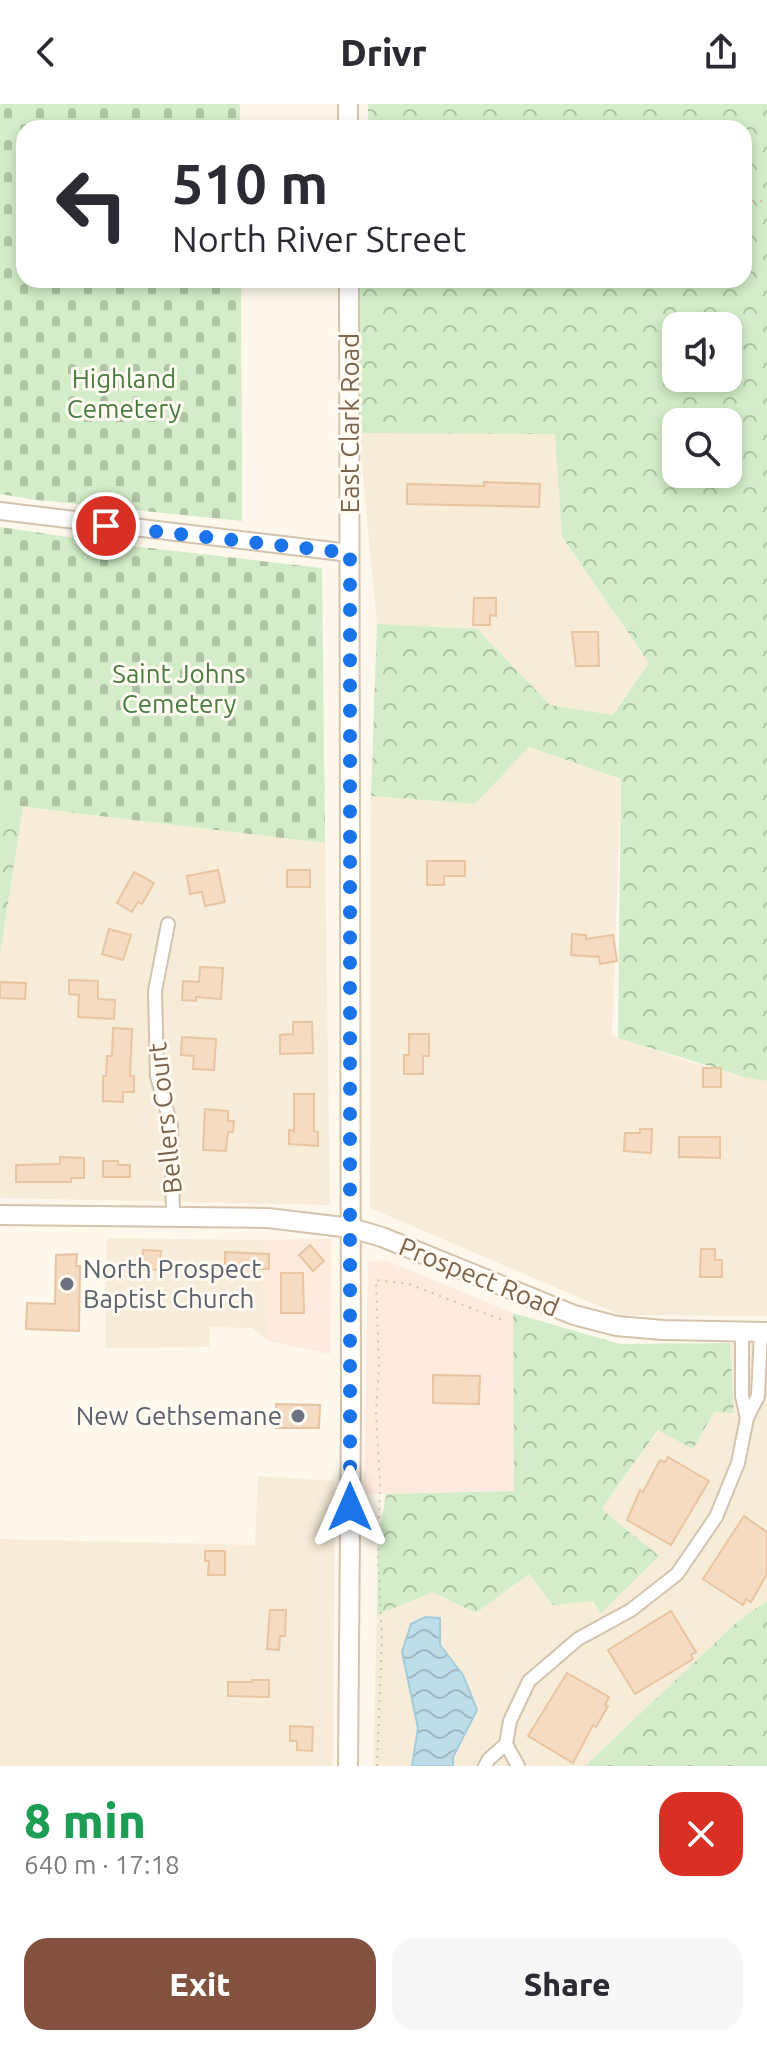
<!DOCTYPE html>
<html lang="en">
<head>
<meta charset="utf-8">
<style>
  body { margin:0; font-family:Ubuntu,sans-serif; background:#f7f7f7; color:#2b2b33; height:100vh; display:flex; flex-direction:column; font-size:30px; white-space:nowrap }
  * { box-sizing:border-box; margin:0 }
  p { font-size:26px; color:#7c7c81 }
  .icon { flex:none; width:44px; height:44px; fill:none; stroke:currentColor; stroke-width:2; stroke-linecap:round; stroke-linejoin:round }
  .map { position:relative; height:1662px; overflow:hidden }
  .side { display:flex; flex-direction:column; background:#fff; flex:1 }
  .side>* { flex:none }
  .guide { position:absolute; left:16px; top:16px; width:736px; height:168px; border-radius:24px; box-shadow:0 4px 12px #0003; background:#fff; color:#2b2b33; overflow:hidden }
  .controls { position:absolute; left:662px; top:208px; display:grid; gap:16px }
  .controls a { display:grid; place-items:center; width:80px; height:80px; border-radius:16px; background:#fff; box-shadow:0 4px 12px #0003; font-size:40px }
  .pin { position:absolute; display:grid; place-items:center; width:68px; height:68px; color:#fff; margin:-34px; border:4px solid #fff; border-radius:50%; box-shadow:0 2px 8px #0007 }
  .me { position:absolute; width:88px; margin:-44px; rotate:0deg; stroke-linejoin:round; filter:drop-shadow(0 0 6px #0008) }
  .turn { display:flex; align-items:center; gap:28px; height:168px; padding:0 24px; font-size:36px }
  .turn .icon { width:104px; height:104px; stroke-width:2.5 }
  .turn b { display:block; font-size:56px; line-height:68px }
  .round { display:grid; place-items:center; flex:none; width:84px; height:84px; border-radius:24px; background:#f7f7f7 }
  .overview { display:flex; align-items:center; justify-content:space-between; height:136px; padding:0 24px }
  h1 { font-size:48px; font-weight:800; line-height:60px; color:#1e9e55 }
  .action { display:flex; gap:16px; margin-top:auto; padding:16px 24px }
  .action a { flex:1; height:92px; border-radius:24px; background:#82523e; color:#fff; font-size:32px; font-weight:800; line-height:92px; text-align:center }
  .action a+a { background:#f7f7f7; color:#2b2b33 }
  header { display:flex; justify-content:space-between; align-items:center; height:104px; padding:0 24px; background:#fff; font-size:36px; font-weight:800 }
  .map>svg:first-child { display:block }
</style>
</head>
<body>
<header><svg class="icon" aria-label="back" viewBox="0 0 24 24"><path d="M15 5l-7 7 7 7"/></svg>Drivr<svg class="icon" aria-label="share" viewBox="0 0 24 24"><path d="M12 15V3M7 8l5-5 5 5M5 13v7h14v-7"/></svg></header>
<div class="map">
<svg width="767" height="1662" viewBox="0 0 767 1662">
  <defs>
    <pattern id="forest-crowns" width="20" height="18" patternUnits="userSpaceOnUse" patternTransform="scale(2)"><rect width="20" height="18" fill="#d2edc7"/><path d="M2 6a3 3 0 1 1 6 0M12 15a3 3 0 1 1 6 0" fill="none" stroke="#afc3a4"/></pattern>
    <pattern id="cemetery-stones" width="16" height="16" patternUnits="userSpaceOnUse" patternTransform="scale(2)"><rect width="16" height="16" fill="#d2edc7"/><path d="M2 7V4a2 2 0 0 1 4 0v3zM10 15v-3a2 2 0 0 1 4 0v3z" fill="#afc3a4"/></pattern>
    <pattern id="water-waves" width="16" height="10" patternUnits="userSpaceOnUse" patternTransform="scale(2)"><rect width="16" height="10" fill="#bddde9"/><path d="M0 5q4-4 8 0t8 0" fill="none" stroke="#9fb7bf"/></pattern>
  </defs>
  <rect width="100%" height="100%" fill="#fdf8eb"/>
  <!-- residential -->
  <g fill="#f6ecd8">
    <polygon points="359,329 555,329 562,434 649,559 613,611 550,601 477,525 377,520"/>
    <polygon points="528,643 621,675 612,931 693,959 767,977 767,1212 620,1211 370,1104 371,692 475,700"/>
    <polygon points="23,703 325,739 330,1101 0,1094 0,850"/>
    <polygon points="107,1134 263,1136 268,1237 252,1224 210,1223 209,1243 105,1244"/>
    <polygon points="730,1239 767,1239 767,1497 737,1518 585,1662 373,1662 377,1511 433,1488 476,1509 530,1470 594,1497 601,1509 601,1405 659,1326 714,1308 734,1308"/>
    <polygon points="258,1372 335,1377 333,1662 0,1662 0,1435 255,1441"/>
  </g>
  <!-- commercial -->
  <g fill="#feebde">
    <polygon points="331,1135 330,1250 268,1237 263,1136"/>
    <polygon points="385,1156 513,1209 514,1387 364,1390 368,1158"/>
  </g>
  <!-- forest -->
  <g fill="url(#forest-crowns)" fill-rule="evenodd">
    <path d="M368,0h399v977l-22,-4 -127,-39 3,-259 -92,-32 -54,57 -104,-8 6,-172 100,5 73,76 63,10 36,-52 -87,-126 -7,-103 -196,-1 1,-153h384v-152h-376zM676,222h52v52h-52zM676,318h52v52h-52z"/>
    <polygon points="0,700 23,703 0,850"/>
    <polygon points="513,1209 620,1240 730,1239 734,1309 714,1308 693,1345 658,1326 601,1405 659,1452 601,1509 593,1497 553,1501 529,1470 476,1509 433,1488 377,1511 378,1438 386,1390 514,1387"/>
    <polygon points="767,1497 767,1662 585,1662 737,1518"/>
  </g>
  <!-- cemetery -->
  <g fill="url(#cemetery-stones)">
    <polygon points="0,0 240,0 240,24 24,24 24,176 241,176 242,417 37,396 0,390"/>
    <polygon points="0,423 123,441 322,464 325,739 0,700"/>
  </g>
  <!-- water -->
  <polygon fill="url(#water-waves)" stroke="#a3ccdb" stroke-width="2" points="425,1513 440,1514 440,1541 463,1571 477,1606 453,1653 453,1662 412,1662 418,1624 402,1548 411,1520"/>
  <!-- building -->
  <g fill="#f4dbc1" stroke="#e8c4a0" stroke-width="2">
    <polygon points="484,378 540,380 539,403 407,400 407,380 484,382"/>
    <polygon points="474,494 496,494 496,512 490,511 490,521 473,521"/>
    <polygon points="572,528 598,528 599,562 576,562"/>
    <polygon points="427,757 465,757 465,772 444,772 444,781 427,781"/>
    <polygon points="218,766 225,798 205,802 202,788 190,790 187,772"/>
    <rect x="287" y="766" width="23" height="17"/>
    <polygon points="134,768 154,779 142,800 138,798 132,808 117,799"/>
    <polygon points="109,825 131,831 123,856 102,850"/>
    <polygon points="572,830 586,831 586,835 613,831 617,857 600,860 599,853 571,851"/>
    <polygon points="200,863 223,864 221,895 196,893 196,897 182,896 183,877 199,878"/>
    <polygon points="69,876 98,877 98,895 115,896 114,915 78,913 79,891 69,890"/>
    <polygon points="0,878 26,879 25,895 0,894"/>
    <polygon points="293,918 312,918 313,949 280,950 280,931 293,930"/>
    <polygon points="113,924 132,925 130,972 134,972 134,988 123,988 123,998 103,997 103,972 106,972 107,952 112,952"/>
    <polygon points="409,930 429,930 429,952 423,952 423,970 404,970 404,951 409,951"/>
    <polygon points="182,933 216,935 214,966 193,965 194,952 181,951"/>
    <rect x="703" y="964" width="18" height="19"/>
    <polygon points="294,990 314,990 314,1027 318,1028 318,1042 289,1040 289,1026 294,1027"/>
    <polygon points="205,1005 228,1007 228,1017 234,1017 233,1028 228,1028 226,1047 203,1046"/>
    <polygon points="640,1025 652,1025 651,1049 624,1047 625,1029 640,1029"/>
    <polygon points="679,1033 720,1033 720,1054 679,1053"/>
    <polygon points="60,1053 84,1054 84,1074 71,1074 71,1078 16,1078 16,1061 60,1060"/>
    <polygon points="103,1057 118,1057 118,1061 130,1061 130,1073 103,1073"/>
    <polygon points="310,1141 324,1157 313,1167 299,1151"/>
    <polygon points="701,1145 715,1145 715,1156 722,1156 722,1173 700,1173"/>
    <polygon points="143,1146 161,1147 159,1166 142,1165"/>
    <polygon points="225,1148 269,1150 269,1165 225,1164"/>
    <polygon points="77,1150 76,1162 80,1162 79,1227 26,1225 27,1199 55,1200 56,1151"/>
    <polygon points="281,1169 303,1169 304,1209 281,1209"/>
    <polygon points="433,1271 480,1272 479,1300 433,1299"/>
    <polygon points="276,1300 320,1301 319,1324 276,1324"/>
    <polygon points="668,1353 709,1377 671,1441 627,1416 640,1386 643,1388 660,1356 665,1358"/>
    <polygon points="744,1412 767,1428 767,1470 751,1498 746,1495 743,1501 703,1475"/>
    <polygon points="205,1447 225,1447 225,1471 208,1471 209,1457 205,1457"/>
    <polygon points="270,1506 286,1506 285,1532 280,1532 279,1546 267,1545"/>
    <polygon points="671,1507 696,1548 691,1551 693,1555 635,1590 608,1546"/>
    <polygon points="567,1569 609,1593 605,1601 608,1602 596,1623 593,1621 573,1659 528,1632"/>
    <polygon points="252,1576 269,1576 269,1593 228,1592 228,1578 252,1578"/>
    <polygon points="290,1622 313,1623 312,1647 297,1646 297,1637 290,1637"/>
  </g>
  <g fill="none" stroke-linecap="round" stroke-linejoin="round">
    <defs>
      <g id="minor">
        <polyline points="168,820 155,887 157,972 171,1021 173,1112"/>
        <polyline points="742,1228 742,1292 747,1314"/>
        <polyline points="506,1640 518,1662"/>
        <polyline points="485,1662 489,1655 506,1640 510,1617 529,1577 578,1535 631,1506 677,1470 716,1413 738,1359 747,1314 758,1292 761,1228"/>
      </g>
      <polyline id="tertiary" points="0,407 350,449"/>
      <g id="secondary">
        <polyline points="348,0 348,24"/>
        <polyline points="0,1111 268,1114 351,1124 382,1133 574,1211 617,1222 663,1226 767,1228"/>
        <polyline points="348,1662 351,1309 349,176"/>
      </g>
    </defs>
    <!-- minor casing -->
    <use href="#minor" stroke="#d2c2ae" stroke-width="16"/>
    <!-- tertiary casing -->
    <use href="#tertiary" stroke="#d2c2ae" stroke-width="20"/>
    <!-- secondary casing -->
    <use href="#secondary" stroke="#d5c3ac" stroke-width="22"/>
    <!-- path -->
    <g stroke="#dabfa3" stroke-width="2" stroke-dasharray="2 6" stroke-linecap="butt">
      <polyline points="744,97 767,97"/>
      <polyline points="377,1662 382,1534 378,1456 380,1380 376,1308 379,1263 376,1176 409,1180 502,1216"/>
    </g>
    <!-- minor -->
    <use href="#minor" stroke="#fff" stroke-width="12"/>
    <!-- tertiary -->
    <use href="#tertiary" stroke="#fff" stroke-width="16"/>
    <!-- secondary -->
    <use href="#secondary" stroke="#fff" stroke-width="18"/>
  </g>
  <g fill="none" stroke-linecap="round" stroke-linejoin="round">
    <!-- route -->
    <polyline stroke="#1a73e8" stroke-width="14" stroke-dasharray="0 25.2" points="106,422 350,449 350,1403"/>
  </g>
  <!-- markers -->
  <g fill="#6b7280" stroke="#fffbf2" stroke-width="3">
    <circle cx="67" cy="1180" r="8"/>
    <circle cx="298" cy="1312" r="8"/>
  </g>
  <g text-anchor="middle" stroke-width="6" stroke-linejoin="round" paint-order="stroke">
    <!-- park labels -->
    <g font-size="26" fill="#4a7b40" stroke="#fffbf2">
      <text x="124" y="284">Highland<tspan x="124" dy="30">Cemetery</tspan></text>
      <text x="179" y="579">Saint Johns<tspan x="179" dy="30">Cemetery</tspan></text>
    </g>
    <!-- street labels -->
    <g font-size="26" fill="#7b624b" stroke="#fffbf2">
      <text transform="translate(350 319) rotate(-90)" y="9">East Clark Road</text>
      <text transform="translate(165 1014) rotate(-96)" y="9">Bellers Court</text>
      <text transform="translate(479 1173) rotate(22)" y="9">Prospect Road</text>
    </g>
    <!-- worship labels -->
    <g font-size="26" fill="#5b616d" stroke="#fffbf2" text-anchor="start">
      <text x="83" y="1174">North Prospect<tspan x="83" dy="30">Baptist Church</tspan></text>
      <text x="282" y="1321" text-anchor="end">New Gethsemane</text>
    </g>
  </g>
</svg>
<div class="controls">
<a><svg class="icon" aria-label="sound" viewBox="0 0 24 24"><path d="M4 9h4l5-4v14l-5-4H4zM17 9q2 3 0 6"/></svg></a>
<a><svg class="icon" aria-label="search" viewBox="0 0 24 24"><circle cx="10" cy="10" r="6"/><path d="M15 15l6 6"/></svg></a>
</div>
<div class="pin" style="left:106px;top:422px;background:#d93025"><svg class="icon" aria-label="arrive" viewBox="0 0 24 24"><path d="M6 21V4h12l-3 4 3 4H6"/></svg></div>
<svg class="me" style="left:350px;top:1403px" viewBox="-20 -20 40 40"><path d="M0-17L14 15 0 8-14 15z" fill="#1a73e8" stroke="#fff" stroke-width="4"/></svg>
<div class="guide">
<div class="turn"><svg class="icon" aria-label="left" viewBox="0 0 24 24"><path d="M17 20v-9H6M10 6l-5 5 5 5"/></svg><div><b>510 m</b>North River Street</div></div>
</div>
</div>
<section class="side">
<div class="overview"><div><h1>8 min</h1><p>640 m · 17:18</p></div><a class="round" style="background:#d93025;color:#fff"><svg class="icon" aria-label="close" viewBox="0 0 24 24"><path d="M6 6l12 12M18 6L6 18"/></svg></a></div>
<div class="action"><a>Exit</a><a>Share</a></div>
</section>
</body>
</html>
